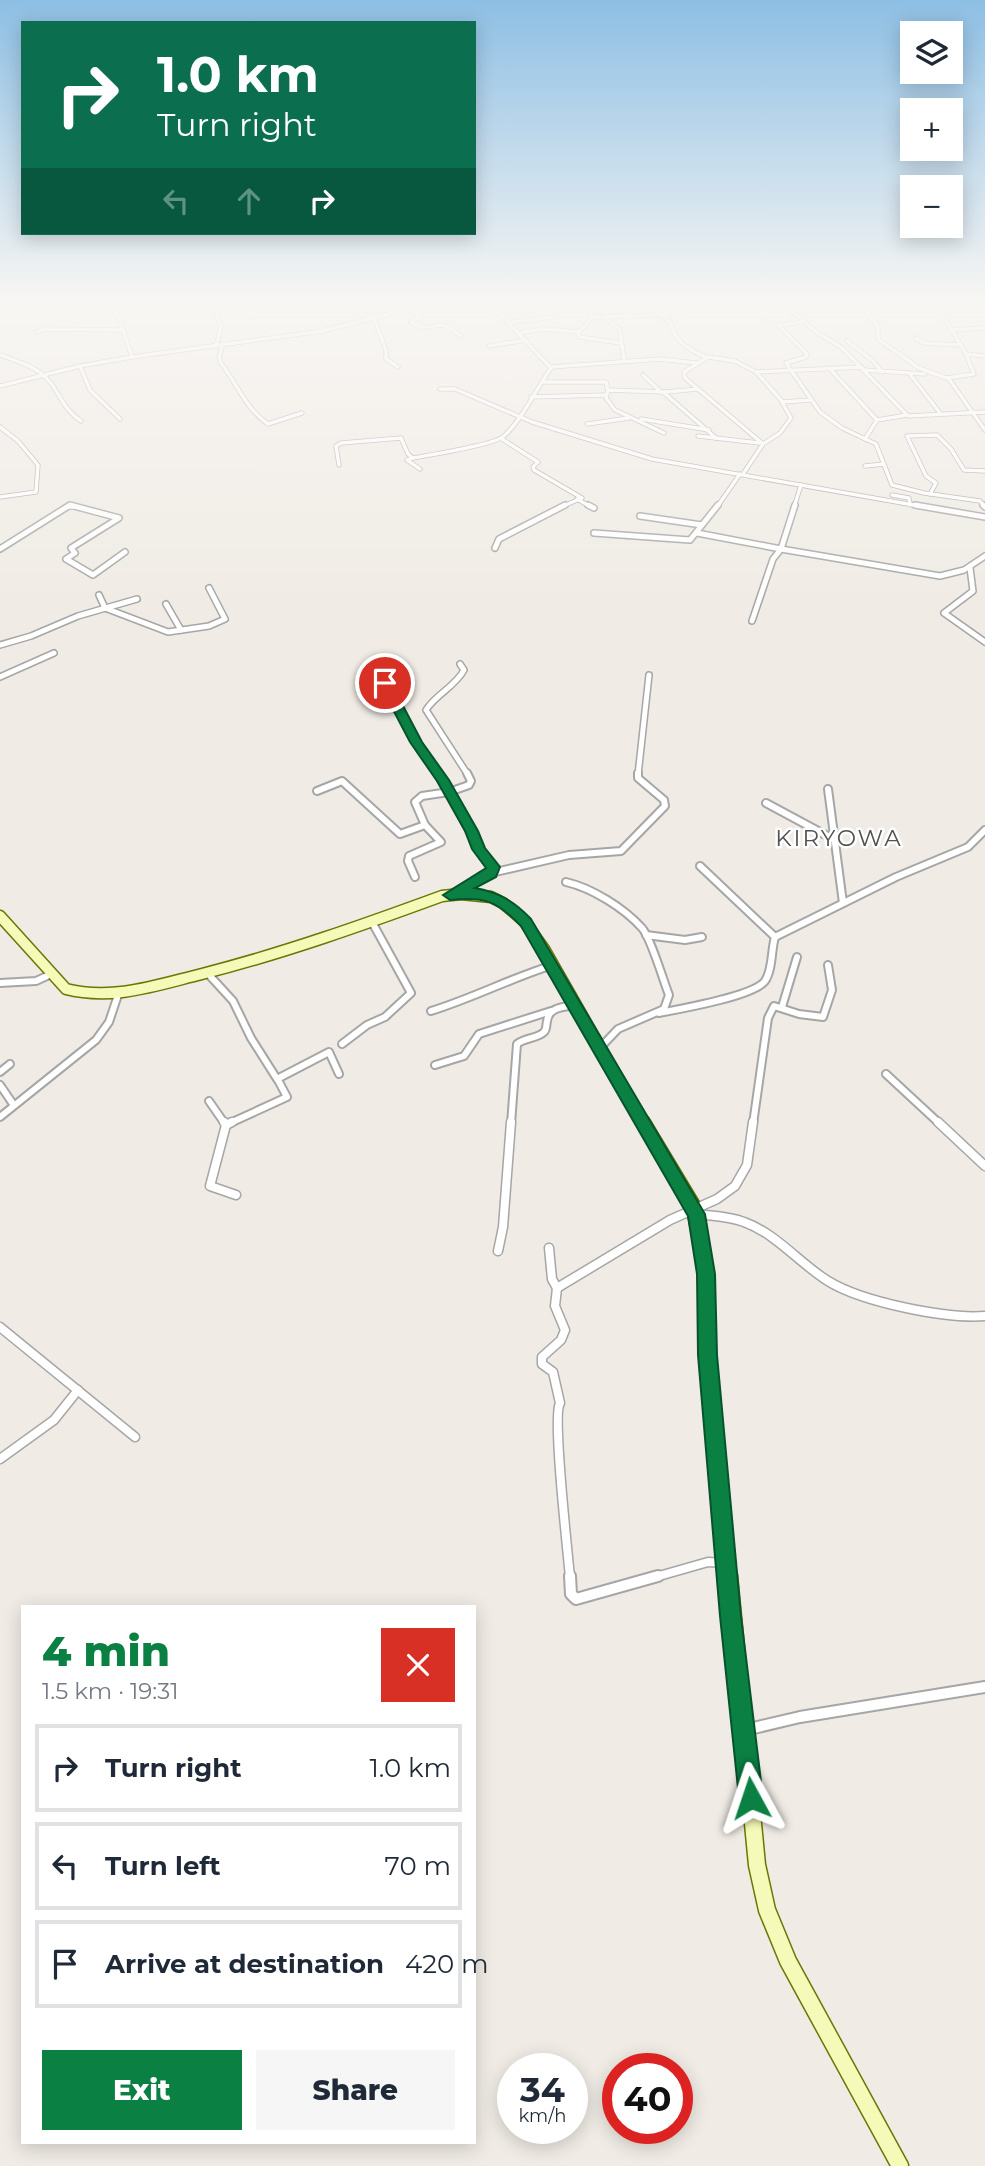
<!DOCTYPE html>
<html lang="en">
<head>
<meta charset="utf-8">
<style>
  body { margin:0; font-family:Montserrat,sans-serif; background:#f6f6f7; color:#1f2937; height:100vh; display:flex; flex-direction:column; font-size:26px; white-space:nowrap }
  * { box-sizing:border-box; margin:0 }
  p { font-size:23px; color:#747a83 }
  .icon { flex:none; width:38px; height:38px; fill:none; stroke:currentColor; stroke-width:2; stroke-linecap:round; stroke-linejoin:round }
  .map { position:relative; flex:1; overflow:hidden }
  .details { position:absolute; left:21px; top:1605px; width:455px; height:539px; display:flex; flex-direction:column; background:#fff; border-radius:0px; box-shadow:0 4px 18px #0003 }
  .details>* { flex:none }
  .hud { position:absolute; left:21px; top:21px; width:455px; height:214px; border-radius:0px; box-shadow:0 4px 18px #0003; background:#0b6e4f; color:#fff; overflow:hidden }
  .fabs { position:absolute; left:900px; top:21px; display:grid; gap:14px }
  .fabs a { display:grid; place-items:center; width:63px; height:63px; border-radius:0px; background:#fff; box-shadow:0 4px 18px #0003; font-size:35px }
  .speed { position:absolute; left:497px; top:2053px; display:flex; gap:14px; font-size:35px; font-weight:700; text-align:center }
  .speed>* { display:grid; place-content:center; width:91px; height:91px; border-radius:50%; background:#fff; box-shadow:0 4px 18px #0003; line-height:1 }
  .speed small { font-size:18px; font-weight:400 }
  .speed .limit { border:10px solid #d22; background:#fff; color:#111 }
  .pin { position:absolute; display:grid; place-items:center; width:60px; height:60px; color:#fff; margin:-30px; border:4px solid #fff; border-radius:50%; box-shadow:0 2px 7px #0007 }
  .me { position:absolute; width:77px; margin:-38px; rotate:355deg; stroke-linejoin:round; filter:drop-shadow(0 0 5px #0008) }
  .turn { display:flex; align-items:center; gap:24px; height:147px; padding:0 21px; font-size:32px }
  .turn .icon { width:91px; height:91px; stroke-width:2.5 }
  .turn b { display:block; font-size:49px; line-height:60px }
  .lanes { display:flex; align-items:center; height:66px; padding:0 21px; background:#0003; justify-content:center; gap:35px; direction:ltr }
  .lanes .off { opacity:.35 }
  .round { display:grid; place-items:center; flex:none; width:74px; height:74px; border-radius:0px; background:#f6f6f7 }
  .headline { display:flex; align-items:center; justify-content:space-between; height:119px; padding:0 21px }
  h1 { font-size:42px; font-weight:800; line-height:52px; color:#0b8043 }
  .action { display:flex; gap:14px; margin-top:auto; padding:14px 21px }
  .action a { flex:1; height:80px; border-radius:0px; background:#0b8043; color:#fff; font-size:28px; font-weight:800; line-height:80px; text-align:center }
  .action a+a { background:#f6f6f7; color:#1f2937 }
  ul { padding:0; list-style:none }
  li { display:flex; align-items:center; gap:21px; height:88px; margin:0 14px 10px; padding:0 7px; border:4px solid #e0e1e3; border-radius:0px }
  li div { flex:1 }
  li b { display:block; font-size:26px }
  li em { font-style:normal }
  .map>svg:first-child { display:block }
</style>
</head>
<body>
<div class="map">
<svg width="985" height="2166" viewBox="0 0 985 2166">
  <rect width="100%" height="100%" fill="#f0ece5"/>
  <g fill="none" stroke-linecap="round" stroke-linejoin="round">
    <defs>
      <g id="street-far4">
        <polyline points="103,299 118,315 132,357"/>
        <polyline points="211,299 221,327 216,346"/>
        <polyline points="325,299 374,318 386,350 386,359 398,367"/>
        <polyline points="634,299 660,314"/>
        <polyline points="661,299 679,311"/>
        <polyline points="778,299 816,332 841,347 907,415 877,420 865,439"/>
        <polyline points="858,299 878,327 878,339 919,368 949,379 985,430"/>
        <polyline points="606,303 627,315"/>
        <polyline points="862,303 935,302 966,354 974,374 947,378"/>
        <polyline points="0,306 86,299"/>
        <polyline points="111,306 130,303 128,299"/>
        <path d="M410,309l10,7 -9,6c16,12 20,0 34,4 6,2 12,7 16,10"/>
        <polyline points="603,316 620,330 624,360"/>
        <polyline points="803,322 778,325 807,354 806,357 786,363 820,412 842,428 876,444 892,485 924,493 980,501 985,507"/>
        <polyline points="507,323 553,317"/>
        <polyline points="952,330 985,328"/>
        <polyline points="37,332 44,329 122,330"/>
        <polyline points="579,332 579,337 621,343"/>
        <polyline points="519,333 543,329 579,332 592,317 661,315"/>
        <polyline points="916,338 923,343 961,345"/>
        <polyline points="847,341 872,360 882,372"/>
        <path d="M222,345l-3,13 2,5c16,21 25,46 47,61l34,-11"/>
        <polyline points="489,346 526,340"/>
        <polyline points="966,354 985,356"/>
        <path d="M0,355c17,6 38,12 50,27 11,14 14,28 31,39"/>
        <path d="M706,357c-15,-6 -33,-16 -35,-34l-10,-8 73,-16"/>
        <polyline points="80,366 90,390 120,419"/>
        <polyline points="551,367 660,359 696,363"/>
        <polyline points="829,368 877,420"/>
        <polyline points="864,370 925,374"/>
        <polyline points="909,373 940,413"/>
        <polyline points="643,375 659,390"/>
        <polyline points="543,382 606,382 608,390"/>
        <polyline points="0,386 80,366 132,357 322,331 448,299"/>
        <polyline points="440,389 455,389 532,422 652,459 925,507"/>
        <polyline points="663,392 716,438"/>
        <polyline points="531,397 605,395"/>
        <polyline points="782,402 811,400"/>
        <polyline points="908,416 985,412"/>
        <polyline points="641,419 709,430"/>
        <polyline points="587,424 629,418"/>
        <polyline points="0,427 18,441 38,465 36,492 0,497"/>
        <polyline points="664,433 615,410 606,398 608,390 665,392 698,389"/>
        <polyline points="698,436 759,443"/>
        <polyline points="502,439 538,462 533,467 534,470 582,498 561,507"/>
        <polyline points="763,444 685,378 684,372 708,357 735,361 756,372 862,367"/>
        <path d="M413,458c16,-3 82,-13 91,-22 17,-15 33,-48 47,-68l-54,-57 -41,-12"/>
        <polyline points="413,458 407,460 420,469"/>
        <polyline points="339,465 336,446 341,443 401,438 408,454 413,458"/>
        <polyline points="865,466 884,464"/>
        <polyline points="743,474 763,444 780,433 791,418 781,400 756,372"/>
        <polyline points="930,494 936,483 926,476 907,436 937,435 951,449 964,470 985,471"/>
        <polyline points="892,495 909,498 910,505"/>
        <polyline points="577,499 591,507"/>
        <polyline points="66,507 76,507"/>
        <polyline points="717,507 740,474"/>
        <polyline points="794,507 801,485"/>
      </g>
      <g id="street-far3">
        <polyline points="588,505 594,508"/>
        <polyline points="915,505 985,517"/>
        <polyline points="983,505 985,507"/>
        <polyline points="640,516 702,525"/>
        <polyline points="594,533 690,540 718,505"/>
        <polyline points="697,533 781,549 795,505"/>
        <polyline points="495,548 499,539 565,505"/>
        <polyline points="0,549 70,505 119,518 71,548 75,553 66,559 93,575 125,552"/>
        <polyline points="970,568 973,591 944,613 985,642"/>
        <polyline points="99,595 105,608 168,632 209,626 225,619 209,588"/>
        <polyline points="166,604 181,630"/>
        <polyline points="752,621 773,559 781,549 940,576 964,570 985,556"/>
        <polyline points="0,645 31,636 78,616 137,599"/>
        <path d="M460,664l4,6c-9,17 -28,24 -38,40l42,65"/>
        <path d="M372,666c24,36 42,73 66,109"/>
        <polyline points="0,677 54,653"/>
        <polyline points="638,775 649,675"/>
      </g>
      <g id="street-far2">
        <polyline points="437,773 449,792 469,785 471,781 467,773"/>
        <polyline points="828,789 843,903"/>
        <polyline points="317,791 342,781 400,834 425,825 415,802 422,796 449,792 479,849 494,870 453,893"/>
        <polyline points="766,803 833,839"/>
        <polyline points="491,873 569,855 621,851 665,806 664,800 638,778 638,773"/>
        <polyline points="415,877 408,861 409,856 441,842 425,825"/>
        <path d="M566,882c26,6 58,26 76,46 9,10 21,52 27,67l-5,14 -46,20 -19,20"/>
        <polyline points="646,935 685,940 702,937"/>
        <polyline points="775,937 896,877 968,847 985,830"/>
        <polyline points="211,977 233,1001 251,1038 277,1079 329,1052 339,1074"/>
        <polyline points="0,983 36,981 47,976"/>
        <polyline points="782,1007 797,957"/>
        <path d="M431,1011c42,-13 80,-33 122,-46"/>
        <path d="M659,1013c21,-4 95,-17 106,-32 8,-12 6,-31 10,-44l-75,-71"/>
        <polyline points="342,1044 367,1025 385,1017 411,993 372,922"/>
        <polyline points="435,1065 464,1056 479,1034 551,1011"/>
        <polyline points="0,1072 10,1064"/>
        <polyline points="886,1074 940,1124"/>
        <polyline points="0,1085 13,1104"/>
        <polyline points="209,1101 225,1124"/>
        <polyline points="0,1117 96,1040 109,1022 118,995"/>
        <polyline points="228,1124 287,1097 278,1080"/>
        <path d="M511,1124l6,-80c8,-7 20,-5 27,-12 3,-3 2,-7 3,-11 2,-14 16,-14 28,-16"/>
        <polyline points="753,1124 768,1018 774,1006 799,1014 823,1017 832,990 828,965"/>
      </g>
      <g id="street-far1">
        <polyline points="224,1122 226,1125"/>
        <polyline points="938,1122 985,1166"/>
        <polyline points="226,1125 210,1186 236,1195"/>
        <polyline points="226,1125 232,1122"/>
        <path d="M696,1214c16,2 33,2 48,8 33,12 55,41 84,59 34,21 117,38 157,35"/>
        <path d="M549,1248l3,31 5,9 -2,18 10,24 -4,10 -19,17v7l11,8 7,31c-8,13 8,150 10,175"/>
        <polyline points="498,1251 503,1227 511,1122"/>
        <polyline points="557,1288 670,1220 717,1199 735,1186 747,1165 753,1122"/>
        <polyline points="0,1327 135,1437"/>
        <polyline points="0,1459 54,1420 78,1390"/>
        <polyline points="652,1578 708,1562 726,1563"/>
      </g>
      <g id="street">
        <polyline points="570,1576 571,1594 576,1599 658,1576"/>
        <polyline points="745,1730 800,1717 985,1687"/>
      </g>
      <path id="secondary-far2" d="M0,916l66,73c47,12 91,-4 136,-15 82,-21 161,-49 240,-78l19,-2 30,3 12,6 21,18 20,28 100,175"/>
      <polyline id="secondary-far1" points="643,1122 693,1205 706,1274 707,1355 729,1578"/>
      <polyline id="secondary" points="729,1576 757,1865 767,1910 788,1961 900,2166"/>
    </defs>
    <!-- street-far4 casing -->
    <use href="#street-far4" stroke="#a6a6a6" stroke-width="5"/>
    <!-- street-far3 casing -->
    <use href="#street-far3" stroke="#a6a6a6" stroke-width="8"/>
    <!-- street-far2 casing -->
    <use href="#street-far2" stroke="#a6a6a6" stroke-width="10"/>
    <!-- street-far1 casing -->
    <use href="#street-far1" stroke="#a6a6a6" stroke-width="11"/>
    <!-- street casing -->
    <use href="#street" stroke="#a6a6a6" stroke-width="14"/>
    <!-- secondary-far2 casing -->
    <use href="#secondary-far2" stroke="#677804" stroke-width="13"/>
    <!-- secondary-far1 casing -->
    <use href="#secondary-far1" stroke="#677804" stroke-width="16"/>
    <!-- secondary casing -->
    <use href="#secondary" stroke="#677804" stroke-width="19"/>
    <!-- street-far4 -->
    <use href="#street-far4" stroke="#fff" stroke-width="3.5"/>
    <!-- street-far3 -->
    <use href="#street-far3" stroke="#fff" stroke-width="5"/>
    <!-- street-far2 -->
    <use href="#street-far2" stroke="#fff" stroke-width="6"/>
    <!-- street-far1 -->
    <use href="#street-far1" stroke="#fff" stroke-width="8"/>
    <!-- street -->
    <use href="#street" stroke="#fff" stroke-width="10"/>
    <!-- secondary-far2 -->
    <use href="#secondary-far2" stroke="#f5fab8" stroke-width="10"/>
    <!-- secondary-far1 -->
    <use href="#secondary-far1" stroke="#f5fab8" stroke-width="12"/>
    <!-- secondary -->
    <use href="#secondary" stroke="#f5fab8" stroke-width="16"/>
  </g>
  <!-- sky -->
  <linearGradient id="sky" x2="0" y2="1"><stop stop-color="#8dbfe4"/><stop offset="0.5" stop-color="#f8f6f3"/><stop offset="1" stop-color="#f8f6f3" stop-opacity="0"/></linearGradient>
  <rect width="985" height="602" fill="url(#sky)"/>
  <!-- route -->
  <path fill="#0b8043" stroke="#07532c" stroke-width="2" d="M381,681l10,2 31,59 27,38 29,51 7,17 15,19 -4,10 -21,11c23,4 39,13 56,31l174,295 10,60 2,81 24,261 22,182 -4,9 -8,3 -9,-3 -3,-9 -19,-182 -22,-261 -1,-81 -9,-58 -167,-290c-24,-25 -37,-30 -71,-26l-7,-5 43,-27 -14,-19 -7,-18 -28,-50 -27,-39 -31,-59z"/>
  <g text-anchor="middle" stroke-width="5" stroke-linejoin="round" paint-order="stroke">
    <!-- quarter labels -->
    <g font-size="23" letter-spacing="2" fill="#525252" stroke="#fff">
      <text x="839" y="846">KIRYOWA</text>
    </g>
  </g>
</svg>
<div class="fabs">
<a><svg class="icon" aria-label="layers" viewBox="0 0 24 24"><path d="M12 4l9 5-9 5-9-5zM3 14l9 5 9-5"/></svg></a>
<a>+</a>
<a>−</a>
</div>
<div class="speed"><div>34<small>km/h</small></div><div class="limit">40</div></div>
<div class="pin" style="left:385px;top:683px;background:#d93025"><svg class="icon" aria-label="arrive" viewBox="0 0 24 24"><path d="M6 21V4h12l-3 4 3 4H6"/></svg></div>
<svg class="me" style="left:751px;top:1798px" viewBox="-20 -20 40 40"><path d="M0-17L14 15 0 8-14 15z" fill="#0b8043" stroke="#fff" stroke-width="4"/></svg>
<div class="hud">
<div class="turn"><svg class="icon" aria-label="right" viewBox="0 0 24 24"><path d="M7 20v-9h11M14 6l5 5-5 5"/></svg><div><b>1.0 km</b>Turn right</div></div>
<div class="lanes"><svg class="icon off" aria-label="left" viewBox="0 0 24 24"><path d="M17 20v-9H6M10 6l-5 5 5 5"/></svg><svg class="icon off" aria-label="ahead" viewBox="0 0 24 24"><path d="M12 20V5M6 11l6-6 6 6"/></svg><svg class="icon" aria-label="right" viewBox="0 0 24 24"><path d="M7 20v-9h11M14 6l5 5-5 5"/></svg></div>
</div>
<section class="details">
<div class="headline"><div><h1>4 min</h1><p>1.5 km · 19:31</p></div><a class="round" style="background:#d93025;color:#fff"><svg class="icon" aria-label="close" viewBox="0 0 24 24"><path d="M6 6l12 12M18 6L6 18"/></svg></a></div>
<ul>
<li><svg class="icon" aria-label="right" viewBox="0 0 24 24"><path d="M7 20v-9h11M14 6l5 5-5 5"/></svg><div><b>Turn right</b></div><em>1.0 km</em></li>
<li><svg class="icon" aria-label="left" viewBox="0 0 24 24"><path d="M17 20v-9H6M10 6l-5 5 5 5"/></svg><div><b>Turn left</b></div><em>70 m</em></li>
<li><svg class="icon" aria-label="arrive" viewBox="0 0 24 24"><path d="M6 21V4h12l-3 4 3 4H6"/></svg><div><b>Arrive at destination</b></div><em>420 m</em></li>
</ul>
<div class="action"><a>Exit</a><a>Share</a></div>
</section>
</div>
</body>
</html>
